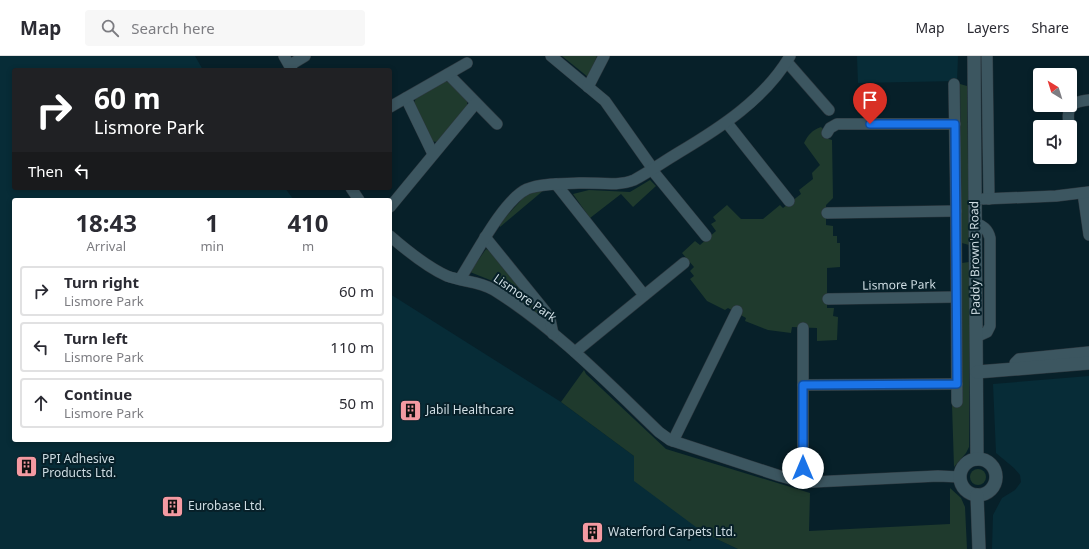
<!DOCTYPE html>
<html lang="en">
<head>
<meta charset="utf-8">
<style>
  body { margin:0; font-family:"Noto Sans",sans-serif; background:#f7f7f7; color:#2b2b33; height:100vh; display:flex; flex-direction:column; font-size:15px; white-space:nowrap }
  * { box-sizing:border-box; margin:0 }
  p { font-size:13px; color:#7c7c81 }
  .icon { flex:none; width:22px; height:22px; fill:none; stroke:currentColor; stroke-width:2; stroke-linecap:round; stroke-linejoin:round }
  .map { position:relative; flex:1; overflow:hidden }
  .sheet { position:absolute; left:12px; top:142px; width:380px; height:244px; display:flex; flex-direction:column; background:#fff; border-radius:4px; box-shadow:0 2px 6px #0003 }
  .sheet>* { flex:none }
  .banner { position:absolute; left:12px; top:12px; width:380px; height:122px; border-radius:4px; box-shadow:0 2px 6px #0003; background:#202124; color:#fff; overflow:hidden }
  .needle { width:26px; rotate:322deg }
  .buttons { position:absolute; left:1033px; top:12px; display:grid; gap:8px }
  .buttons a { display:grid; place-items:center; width:44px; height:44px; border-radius:4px; background:#fff; box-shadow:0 2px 6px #0003; font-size:20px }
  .pin { position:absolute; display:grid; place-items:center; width:34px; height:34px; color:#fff; margin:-41px -17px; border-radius:50% 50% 50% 0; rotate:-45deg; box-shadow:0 0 4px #0007 }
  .pin .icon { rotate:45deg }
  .me { position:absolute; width:44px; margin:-22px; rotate:0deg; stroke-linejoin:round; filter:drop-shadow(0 0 3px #0008) }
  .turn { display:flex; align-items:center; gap:14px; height:84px; padding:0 16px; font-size:18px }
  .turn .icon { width:52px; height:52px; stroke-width:2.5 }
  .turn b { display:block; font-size:28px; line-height:34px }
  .then { display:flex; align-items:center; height:38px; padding:0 16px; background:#0003; gap:8px; font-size:15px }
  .eta { display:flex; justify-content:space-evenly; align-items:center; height:68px; text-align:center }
  .eta b { font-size:24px; font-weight:700; line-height:28px }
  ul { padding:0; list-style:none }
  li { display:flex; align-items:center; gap:12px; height:50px; margin:0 8px 6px; padding:0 8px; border:2px solid #e1e1e2; border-radius:4px }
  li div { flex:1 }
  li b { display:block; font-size:15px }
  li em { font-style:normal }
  header { display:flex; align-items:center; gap:24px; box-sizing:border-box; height:56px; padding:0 20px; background:#fff; border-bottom:1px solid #e1e1e2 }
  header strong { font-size:19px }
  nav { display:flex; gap:22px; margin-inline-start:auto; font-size:14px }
  .search { width:280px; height:36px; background:#f7f7f7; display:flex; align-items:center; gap:10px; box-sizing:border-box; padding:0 14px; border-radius:4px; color:#7c7c81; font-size:15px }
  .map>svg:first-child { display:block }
</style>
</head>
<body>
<header>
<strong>Map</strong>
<div class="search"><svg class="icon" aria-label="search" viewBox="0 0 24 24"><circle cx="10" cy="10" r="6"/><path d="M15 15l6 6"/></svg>Search here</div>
<nav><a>Map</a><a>Layers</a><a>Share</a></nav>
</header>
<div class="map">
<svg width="1089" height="493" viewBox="0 0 1089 493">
  <rect width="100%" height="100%" fill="#072029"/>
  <!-- built -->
  <g fill="#072c37">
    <polygon points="0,0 195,0 203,14 14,14 14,132 285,132 294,144 14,144 14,384 390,384 390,238 561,346 634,400 704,477 738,493 0,493"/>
    <polygon points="857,0 958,0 957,25 858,27"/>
    <polygon points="1089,320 1089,493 992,493 993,459 1002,442 1015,434 1021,426 1020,419 1014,412 996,397 993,328"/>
  </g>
  <!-- green -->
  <g fill="#1f3a2d">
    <polygon points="562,0 597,0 588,21"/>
    <polygon points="445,25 450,27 467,44 467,51 437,86 430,85 413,49 416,42"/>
    <polygon points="960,28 967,30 969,189 962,187"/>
    <path d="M821,71l4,4 -3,6 10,3 1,58 -7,7v20l7,1v10h4v7h3v24l-13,1v40h7l-1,8 5,1 -1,23 -20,1v-13l-25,-1 -1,6 -23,-3 -23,-9 1,-3 -18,-10 -3,2 -18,-9 -17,-22 4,-3 -4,-5 4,-4 -12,-14 13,-12 5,4 16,-14 -5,-7 5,-3 -3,-4 14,-12 14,14h22l17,-14 3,3 18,-14 -2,-4 14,-11 -1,-6 8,-8 -16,-22c4,-8 8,-13 17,-16z"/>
    <polygon points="650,124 656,130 633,151 621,138 590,162 573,138 589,134 630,136"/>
    <polygon points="544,134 500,171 500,168 502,165 523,142 532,136"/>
    <polygon points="486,193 493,197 542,258 538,260 502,230 490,224 470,216"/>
    <polygon points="969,206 969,391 966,397 954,411 952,349 961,349 962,207"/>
    <polygon points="584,314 586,318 666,393 810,437 809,475 950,468 950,432 961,442 965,451 967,493 738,493 704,477 634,425 634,400 561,346"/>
    <circle cx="978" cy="421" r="8"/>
  </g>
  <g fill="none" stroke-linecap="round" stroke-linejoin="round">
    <defs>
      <g id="minor">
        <polyline points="284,0 292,14"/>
        <polyline points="551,0 605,45 653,113"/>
        <polyline points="987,0 989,143"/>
        <polyline points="787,6 829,54"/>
        <polyline points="290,9 305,0"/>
        <polyline points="448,18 497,68"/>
        <polyline points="954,28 956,155 957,346"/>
        <polyline points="588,31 604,0"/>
        <polyline points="406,42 433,98"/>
        <polyline points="390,51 467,7"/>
        <polyline points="727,67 789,145"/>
        <path d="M1069,71c-2,-19 -1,-25 20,-27"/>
        <polyline points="827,77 830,72 837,68 955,68"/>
        <polyline points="652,114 706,180"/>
        <polyline points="556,128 644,239"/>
        <polyline points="351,132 359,144"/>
        <polyline points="1083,137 1089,179"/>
        <polyline points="983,143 1056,140 1089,136"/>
        <polyline points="390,151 476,47"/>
        <polyline points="827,157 956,155"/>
        <path d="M975,167c8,3 13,6 15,15v88l-3,6 -11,5"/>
        <path d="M390,180c15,13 39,32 57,40 16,6 32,5 47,14 62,39 113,92 165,142l11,8 110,36 18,5 15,1 125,-6 22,1"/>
        <polyline points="485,181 545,255 550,263 553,278"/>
        <path d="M460,223c15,-23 43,-79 67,-90 15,-6 36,-5 52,-6 18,-1 38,4 55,-3 15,-8 29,-18 44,-27 42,-25 87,-54 112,-97"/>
        <polyline points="828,243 956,241"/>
        <polyline points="803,272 803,425"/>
        <polyline points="575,296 684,207"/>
        <polyline points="1015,313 1015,307 1019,303 1089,296"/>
        <polyline points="803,329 957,328"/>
        <polyline points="673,385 737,255"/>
      </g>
      <g id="tertiary">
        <polyline points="974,0 977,403"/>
        <polyline points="977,316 1089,307"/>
        <circle cx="978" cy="421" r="18"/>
        <polyline points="977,439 979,493"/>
      </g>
    </defs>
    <!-- minor casing -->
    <use href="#minor" stroke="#2e383f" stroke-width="12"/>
    <!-- tertiary casing -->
    <use href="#tertiary" stroke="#2e383f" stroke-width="14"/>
    <!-- minor -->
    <use href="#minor" stroke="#3c5660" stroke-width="11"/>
    <!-- tertiary -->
    <use href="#tertiary" stroke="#3c5660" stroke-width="13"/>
  </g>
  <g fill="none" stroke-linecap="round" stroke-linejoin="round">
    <defs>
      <polyline id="route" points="803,412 803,329 957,328 955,68 870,68"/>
    </defs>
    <!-- route casing -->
    <use href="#route" stroke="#114b97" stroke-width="10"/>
    <!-- route -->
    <use href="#route" stroke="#1a73e8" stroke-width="7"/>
  </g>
  <!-- icons -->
  <defs>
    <symbol id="building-square" viewBox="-11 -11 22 22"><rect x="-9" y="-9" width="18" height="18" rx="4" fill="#f49aa2" stroke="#072029"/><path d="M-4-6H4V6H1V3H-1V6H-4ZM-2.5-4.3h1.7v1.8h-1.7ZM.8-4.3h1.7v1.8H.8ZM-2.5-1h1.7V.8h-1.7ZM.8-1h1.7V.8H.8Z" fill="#111"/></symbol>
  </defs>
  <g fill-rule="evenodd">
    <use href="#building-square" x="398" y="342" width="25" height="25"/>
    <use href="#building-square" x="14" y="398" width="25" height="25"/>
    <use href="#building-square" x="160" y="438" width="25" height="25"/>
    <use href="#building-square" x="580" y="464" width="25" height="25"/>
  </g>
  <g text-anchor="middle" stroke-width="4" stroke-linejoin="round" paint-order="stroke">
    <!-- street labels -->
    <g font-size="12" fill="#cfdde3" stroke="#072029">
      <text transform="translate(975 202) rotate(-91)" y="4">Paddy Brown's Road</text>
      <text transform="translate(899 229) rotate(-1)" y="4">Lismore Park</text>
      <text transform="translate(525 242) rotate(35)" y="4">Lismore Park</text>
    </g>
    <!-- poi labels -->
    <g font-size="12" fill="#cfdde3" stroke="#072029" text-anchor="start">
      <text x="426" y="358">Jabil Healthcare</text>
      <text x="42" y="407">PPI Adhesive<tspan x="42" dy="14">Products Ltd.</tspan></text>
      <text x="188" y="454">Eurobase Ltd.</text>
      <text x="608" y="480">Waterford Carpets Ltd.</text>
    </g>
  </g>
</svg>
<div class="buttons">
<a><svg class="needle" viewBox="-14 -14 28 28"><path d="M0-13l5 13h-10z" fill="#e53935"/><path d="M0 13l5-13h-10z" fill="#7c7c81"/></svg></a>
<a><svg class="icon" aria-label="sound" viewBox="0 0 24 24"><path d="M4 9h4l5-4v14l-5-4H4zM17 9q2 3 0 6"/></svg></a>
</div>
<div class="pin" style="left:870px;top:68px;background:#d93025"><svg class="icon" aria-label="arrive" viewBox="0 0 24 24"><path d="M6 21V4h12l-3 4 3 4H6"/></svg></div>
<svg class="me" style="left:803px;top:412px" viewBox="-20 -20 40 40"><circle r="19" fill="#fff"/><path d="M0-13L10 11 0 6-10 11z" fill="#1a73e8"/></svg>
<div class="banner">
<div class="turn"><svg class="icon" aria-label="right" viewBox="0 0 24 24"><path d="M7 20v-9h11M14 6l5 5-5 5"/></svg><div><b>60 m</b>Lismore Park</div></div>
<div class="then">Then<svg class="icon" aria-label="left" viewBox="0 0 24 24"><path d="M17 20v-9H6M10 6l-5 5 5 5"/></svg></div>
</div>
<section class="sheet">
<div class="eta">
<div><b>18:43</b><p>Arrival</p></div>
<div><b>1</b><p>min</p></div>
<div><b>410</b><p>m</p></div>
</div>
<ul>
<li><svg class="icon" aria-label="right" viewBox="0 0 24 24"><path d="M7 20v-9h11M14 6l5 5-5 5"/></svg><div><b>Turn right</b><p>Lismore Park</p></div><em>60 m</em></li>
<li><svg class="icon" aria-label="left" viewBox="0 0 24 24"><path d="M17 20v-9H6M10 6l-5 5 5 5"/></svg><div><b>Turn left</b><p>Lismore Park</p></div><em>110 m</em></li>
<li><svg class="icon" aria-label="ahead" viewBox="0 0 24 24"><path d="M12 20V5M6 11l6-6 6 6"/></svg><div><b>Continue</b><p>Lismore Park</p></div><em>50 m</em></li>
</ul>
</section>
</div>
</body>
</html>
